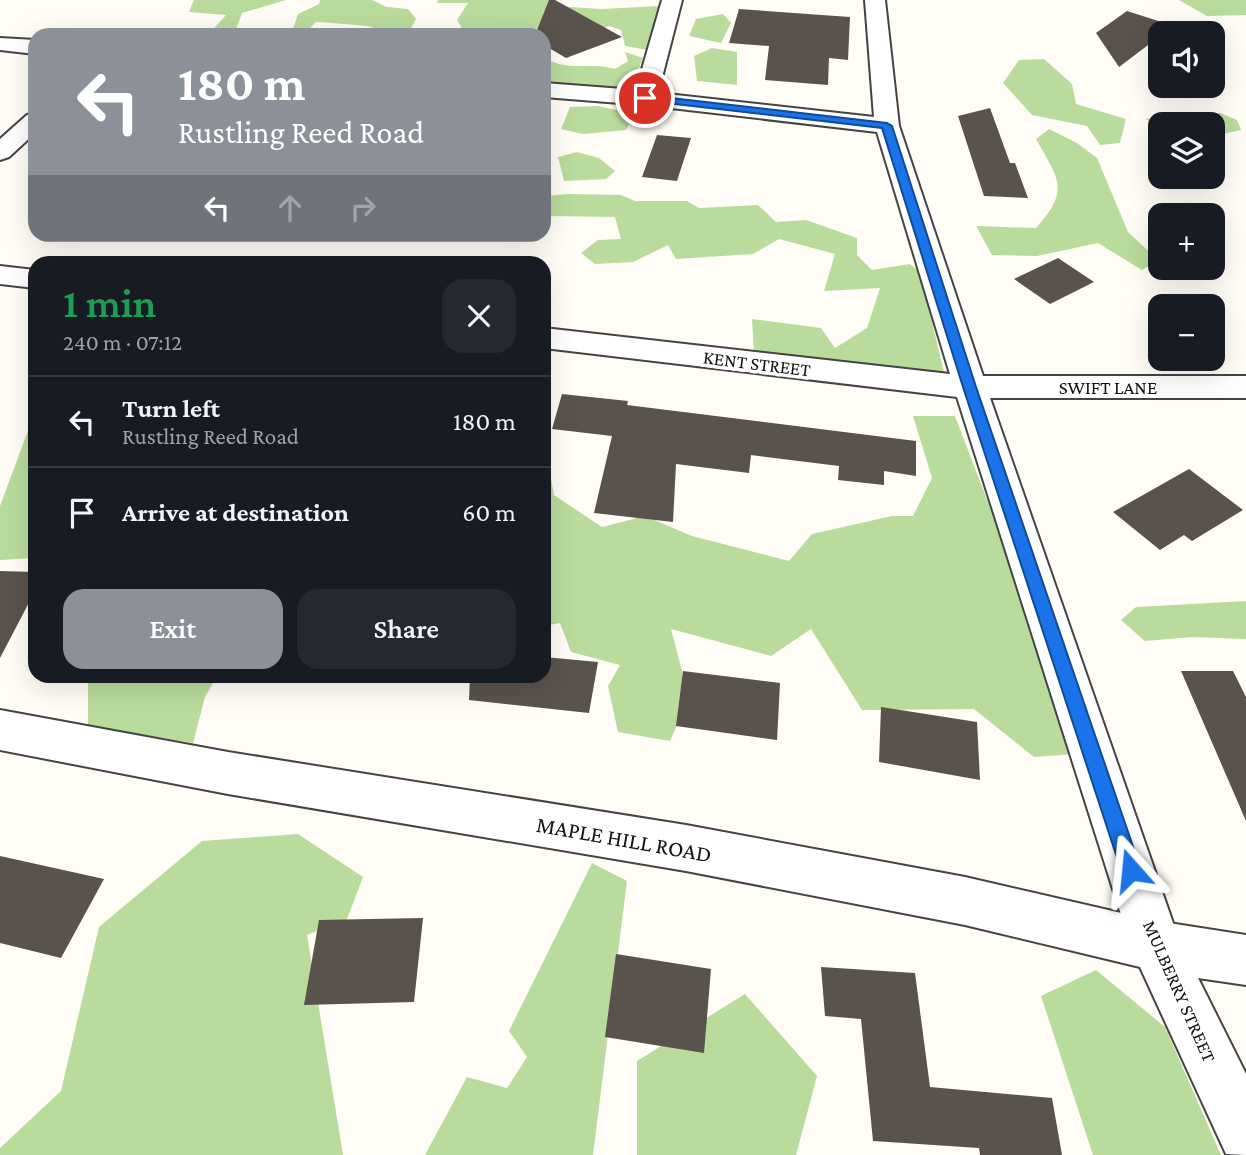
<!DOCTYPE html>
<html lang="en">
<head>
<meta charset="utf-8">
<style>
  body { margin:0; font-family:"Crimson Pro",serif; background:#242831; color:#f1f3f6; height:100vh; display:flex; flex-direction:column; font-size:26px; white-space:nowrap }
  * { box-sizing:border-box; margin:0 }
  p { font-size:23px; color:#9ea1a6 }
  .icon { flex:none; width:38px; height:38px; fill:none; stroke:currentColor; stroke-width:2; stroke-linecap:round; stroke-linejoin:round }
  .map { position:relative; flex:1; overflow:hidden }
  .sheet { position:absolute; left:28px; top:256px; width:523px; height:427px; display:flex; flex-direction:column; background:#171b24; border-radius:21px; box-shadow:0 7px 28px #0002 }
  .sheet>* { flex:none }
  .banner { position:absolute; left:28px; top:28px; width:523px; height:214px; border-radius:21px; box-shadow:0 7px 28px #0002; background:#8c9099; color:#fff; overflow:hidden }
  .fabs { position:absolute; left:1148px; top:21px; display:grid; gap:14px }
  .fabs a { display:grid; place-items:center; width:77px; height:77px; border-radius:14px; background:#171b24; box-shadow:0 7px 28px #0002; font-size:35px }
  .pin { position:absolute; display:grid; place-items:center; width:60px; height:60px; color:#fff; margin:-30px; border:4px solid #fff; border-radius:50%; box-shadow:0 2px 7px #0007 }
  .me { position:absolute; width:77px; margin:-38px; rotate:342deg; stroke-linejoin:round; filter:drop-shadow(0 0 5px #0008) }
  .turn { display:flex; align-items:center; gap:24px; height:147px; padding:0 35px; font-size:32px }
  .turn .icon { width:91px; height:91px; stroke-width:2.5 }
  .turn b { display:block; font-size:49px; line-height:60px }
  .lanes { display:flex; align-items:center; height:66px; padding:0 35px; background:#0003; justify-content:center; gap:35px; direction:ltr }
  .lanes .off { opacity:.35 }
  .round { display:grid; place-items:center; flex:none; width:74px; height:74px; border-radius:21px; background:#242831 }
  .summary { display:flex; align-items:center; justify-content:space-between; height:119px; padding:0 35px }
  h1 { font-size:42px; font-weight:600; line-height:52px; color:#1e9e55 }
  .action { display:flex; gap:14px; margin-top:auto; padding:14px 35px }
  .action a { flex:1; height:80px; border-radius:21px; background:#8c9099; color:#fff; font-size:28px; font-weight:600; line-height:80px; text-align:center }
  .action a+a { background:#242831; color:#f1f3f6 }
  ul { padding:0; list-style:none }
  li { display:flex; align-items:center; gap:21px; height:91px; padding:0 35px; border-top:2px solid #363941 }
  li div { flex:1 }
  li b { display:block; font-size:26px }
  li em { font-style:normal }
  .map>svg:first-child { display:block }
</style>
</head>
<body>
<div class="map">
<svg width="1246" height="1155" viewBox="0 0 1246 1155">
  <rect width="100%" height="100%" fill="#fffdf5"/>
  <!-- forest -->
  <g fill="#b9dc9c">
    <polygon points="194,0 286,0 242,13 234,35 208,35 226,15 189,12"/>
    <path d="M320,0h52l15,7 21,2 8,10 -7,13c-21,6 -24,-3 -42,-6 -17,-2 -34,-3 -51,-4l-13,13h-12l7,-21 21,-10z"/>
    <polygon points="438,0 556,0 552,6 602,9 660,6 648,50 625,46 621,30 609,26 595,32 552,27 466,35 457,20 468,3 437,3"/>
    <polygon points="1179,0 1246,0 1246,15 1207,16"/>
    <polygon points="723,14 731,23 721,43 689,36 696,19"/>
    <polygon points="712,48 737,52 737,85 697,81 694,56"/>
    <path d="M625,52l18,6 -11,27 -29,4 -59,-6v-25c30,15 43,3 71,11l13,-8z"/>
    <polygon points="1044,59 1072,84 1076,104 1126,119 1120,143 1100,145 1087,126 1032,115 1003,83 1019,60"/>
    <polygon points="598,106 634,114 626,130 583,134 561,129 570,107"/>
    <polygon points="1220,113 1237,120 1241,130 1213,136 1213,124 1160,125 1145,119"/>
    <path d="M1049,129l28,14 20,15 31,74 30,28 -16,10 -44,-27 -61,13 -45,-1 -16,-29 60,2c35,-39 22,-49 0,-89z"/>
    <polygon points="577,152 599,158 615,171 606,179 564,181 558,157"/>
    <polygon points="569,194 621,195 635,201 687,201 699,208 758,205 776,222 806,220 857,238 857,255 872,270 910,264 920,272 944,372 754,353 752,319 821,328 835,348 867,328 880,288 824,291 835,254 779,239 753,254 676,259 668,245 633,262 595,264 581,253 598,240 621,239 615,217 544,216 544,196"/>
    <polygon points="35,412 35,558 0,560 0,506"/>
    <polygon points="913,416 955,416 1017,578 1074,754 1034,757 974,709 862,710 811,629 771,656 671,629 689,698 670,741 618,732 608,686 620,665 571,652 560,623 544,626 544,441 554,495 602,527 645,516 692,536 789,561 812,534 892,516 913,516 932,478"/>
    <polygon points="1246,601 1246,639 1193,637 1145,641 1121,620 1136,607"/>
    <polygon points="92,676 217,676 205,697 193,743 88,726 88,679"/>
    <polygon points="298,834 363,877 347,919 307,935 343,1155 0,1155 0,1148 61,1091 99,927 202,841"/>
    <polygon points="592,863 627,881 593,1155 425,1155 467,1077 507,1088 527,1057 509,1031"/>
    <polygon points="1096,970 1165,1027 1221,1155 1093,1155 1041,996"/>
    <polygon points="745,994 817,1076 796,1155 637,1155 637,1061"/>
  </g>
  <!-- building -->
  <g fill="#5a524d">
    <polygon points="549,0 555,0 622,37 566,58 544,45 544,35 535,35"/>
    <polygon points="739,9 850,17 848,60 829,58 828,85 765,80 769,46 729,43"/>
    <polygon points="1127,11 1174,26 1160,33 1160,36 1119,67 1096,33"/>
    <polygon points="990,108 1010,163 1015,163 1028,198 984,196 958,116"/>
    <polygon points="657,135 691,138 677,181 642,177"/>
    <polygon points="1058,258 1094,282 1050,304 1014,279"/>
    <polygon points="562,394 628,401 627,405 916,441 916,476 884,471 884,485 838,480 839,466 751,455 749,473 676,464 673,522 594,513 612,436 552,429"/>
    <polygon points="1189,469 1243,510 1192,541 1184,535 1160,550 1113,512"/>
    <polygon points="0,571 35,572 35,591 0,658"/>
    <polygon points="544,657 598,662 589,713 469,700 470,676 544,676"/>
    <polygon points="683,671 780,683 777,740 676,726"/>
    <polygon points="1181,671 1233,671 1246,697 1246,821"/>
    <polygon points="881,707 977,722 980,780 879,762"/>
    <polygon points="0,856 104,879 61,958 0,943"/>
    <polygon points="423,918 414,1002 304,1005 319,920"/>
    <polygon points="616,954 711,969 704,1053 605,1037"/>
    <polygon points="821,967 915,973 930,1087 1052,1098 1062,1155 980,1155 979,1148 873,1141 861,1019 825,1016"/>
  </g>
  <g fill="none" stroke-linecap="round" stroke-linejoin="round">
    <defs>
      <g id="minor">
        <polygon points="662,0 682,0 658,93 874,117 865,0 885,0 899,126 983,376 1246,376 1246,398 990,398 1181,946 1174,964 1156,971 1138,964 1131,946 957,397 544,348 544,328 950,374 877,132 645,105 544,97 544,83 636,90"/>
        <polygon points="0,38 35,40 35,54 0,50"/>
        <polygon points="35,113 35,133 9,157 0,160 0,139 27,115"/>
        <polygon points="0,266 35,270 35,288 0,284"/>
      </g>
      <polygon id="tertiary" points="0,710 228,752 686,825 965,877 1156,921 1246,935 1246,985 1198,978 1246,1074 1246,1155 1226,1154 1140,967 965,925 686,871 228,794 0,750"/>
    </defs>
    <!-- minor casing -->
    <use href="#minor" stroke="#444" stroke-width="4"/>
    <!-- tertiary casing -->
    <use href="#tertiary" stroke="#444" stroke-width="4"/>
    <!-- minor -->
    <use href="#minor" fill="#fff" fill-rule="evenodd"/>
    <!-- tertiary -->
    <use href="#tertiary" fill="#fff" fill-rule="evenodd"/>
  </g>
  <!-- route -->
  <polygon fill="#1a73e8" stroke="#114b97" stroke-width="2" points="645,95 887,123 892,126 976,387 1141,870 1138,877 1131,880 1124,877 1121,870 963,387 882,128 641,100 641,96"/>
  <g text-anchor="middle" stroke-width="7" stroke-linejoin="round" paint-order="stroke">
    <!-- street labels -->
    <g font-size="19" fill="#111" stroke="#fff">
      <text transform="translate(757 363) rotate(7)" y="7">KENT STREET</text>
      <text x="1108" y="394">SWIFT LANE</text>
      <text transform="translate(1180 991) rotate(66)" y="7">MULBERRY STREET</text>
    </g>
    <!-- near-street labels -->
    <g font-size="23" fill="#111" stroke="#fff">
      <text transform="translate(624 839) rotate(10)" y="8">MAPLE HILL ROAD</text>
    </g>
  </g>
</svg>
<div class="fabs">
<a><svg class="icon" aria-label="sound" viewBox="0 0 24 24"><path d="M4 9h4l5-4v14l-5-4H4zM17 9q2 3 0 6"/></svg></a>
<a><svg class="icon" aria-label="layers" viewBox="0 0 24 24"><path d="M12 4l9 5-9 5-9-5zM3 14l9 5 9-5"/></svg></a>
<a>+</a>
<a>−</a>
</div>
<div class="pin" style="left:645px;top:98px;background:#d93025"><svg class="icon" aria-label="arrive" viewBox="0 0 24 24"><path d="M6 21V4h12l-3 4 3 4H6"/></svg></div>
<svg class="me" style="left:1131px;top:870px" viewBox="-20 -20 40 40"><path d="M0-17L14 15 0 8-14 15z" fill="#1a73e8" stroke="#fff" stroke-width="4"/></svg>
<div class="banner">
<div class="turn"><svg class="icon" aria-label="left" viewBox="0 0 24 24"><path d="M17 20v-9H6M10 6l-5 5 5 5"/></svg><div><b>180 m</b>Rustling Reed Road</div></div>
<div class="lanes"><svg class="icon" aria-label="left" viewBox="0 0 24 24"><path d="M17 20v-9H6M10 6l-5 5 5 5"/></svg><svg class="icon off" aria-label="ahead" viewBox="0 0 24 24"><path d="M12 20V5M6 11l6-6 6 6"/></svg><svg class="icon off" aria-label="right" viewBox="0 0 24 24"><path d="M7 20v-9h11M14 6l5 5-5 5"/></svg></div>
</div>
<section class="sheet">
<div class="summary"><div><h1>1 min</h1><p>240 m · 07:12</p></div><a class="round"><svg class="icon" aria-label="close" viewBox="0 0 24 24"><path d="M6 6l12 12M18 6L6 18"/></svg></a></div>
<ul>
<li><svg class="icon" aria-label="left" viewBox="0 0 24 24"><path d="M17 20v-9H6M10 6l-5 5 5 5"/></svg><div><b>Turn left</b><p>Rustling Reed Road</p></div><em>180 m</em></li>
<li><svg class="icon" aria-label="arrive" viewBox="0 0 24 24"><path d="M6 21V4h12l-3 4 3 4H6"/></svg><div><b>Arrive at destination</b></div><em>60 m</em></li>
</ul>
<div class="action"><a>Exit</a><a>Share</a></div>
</section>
</div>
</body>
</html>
